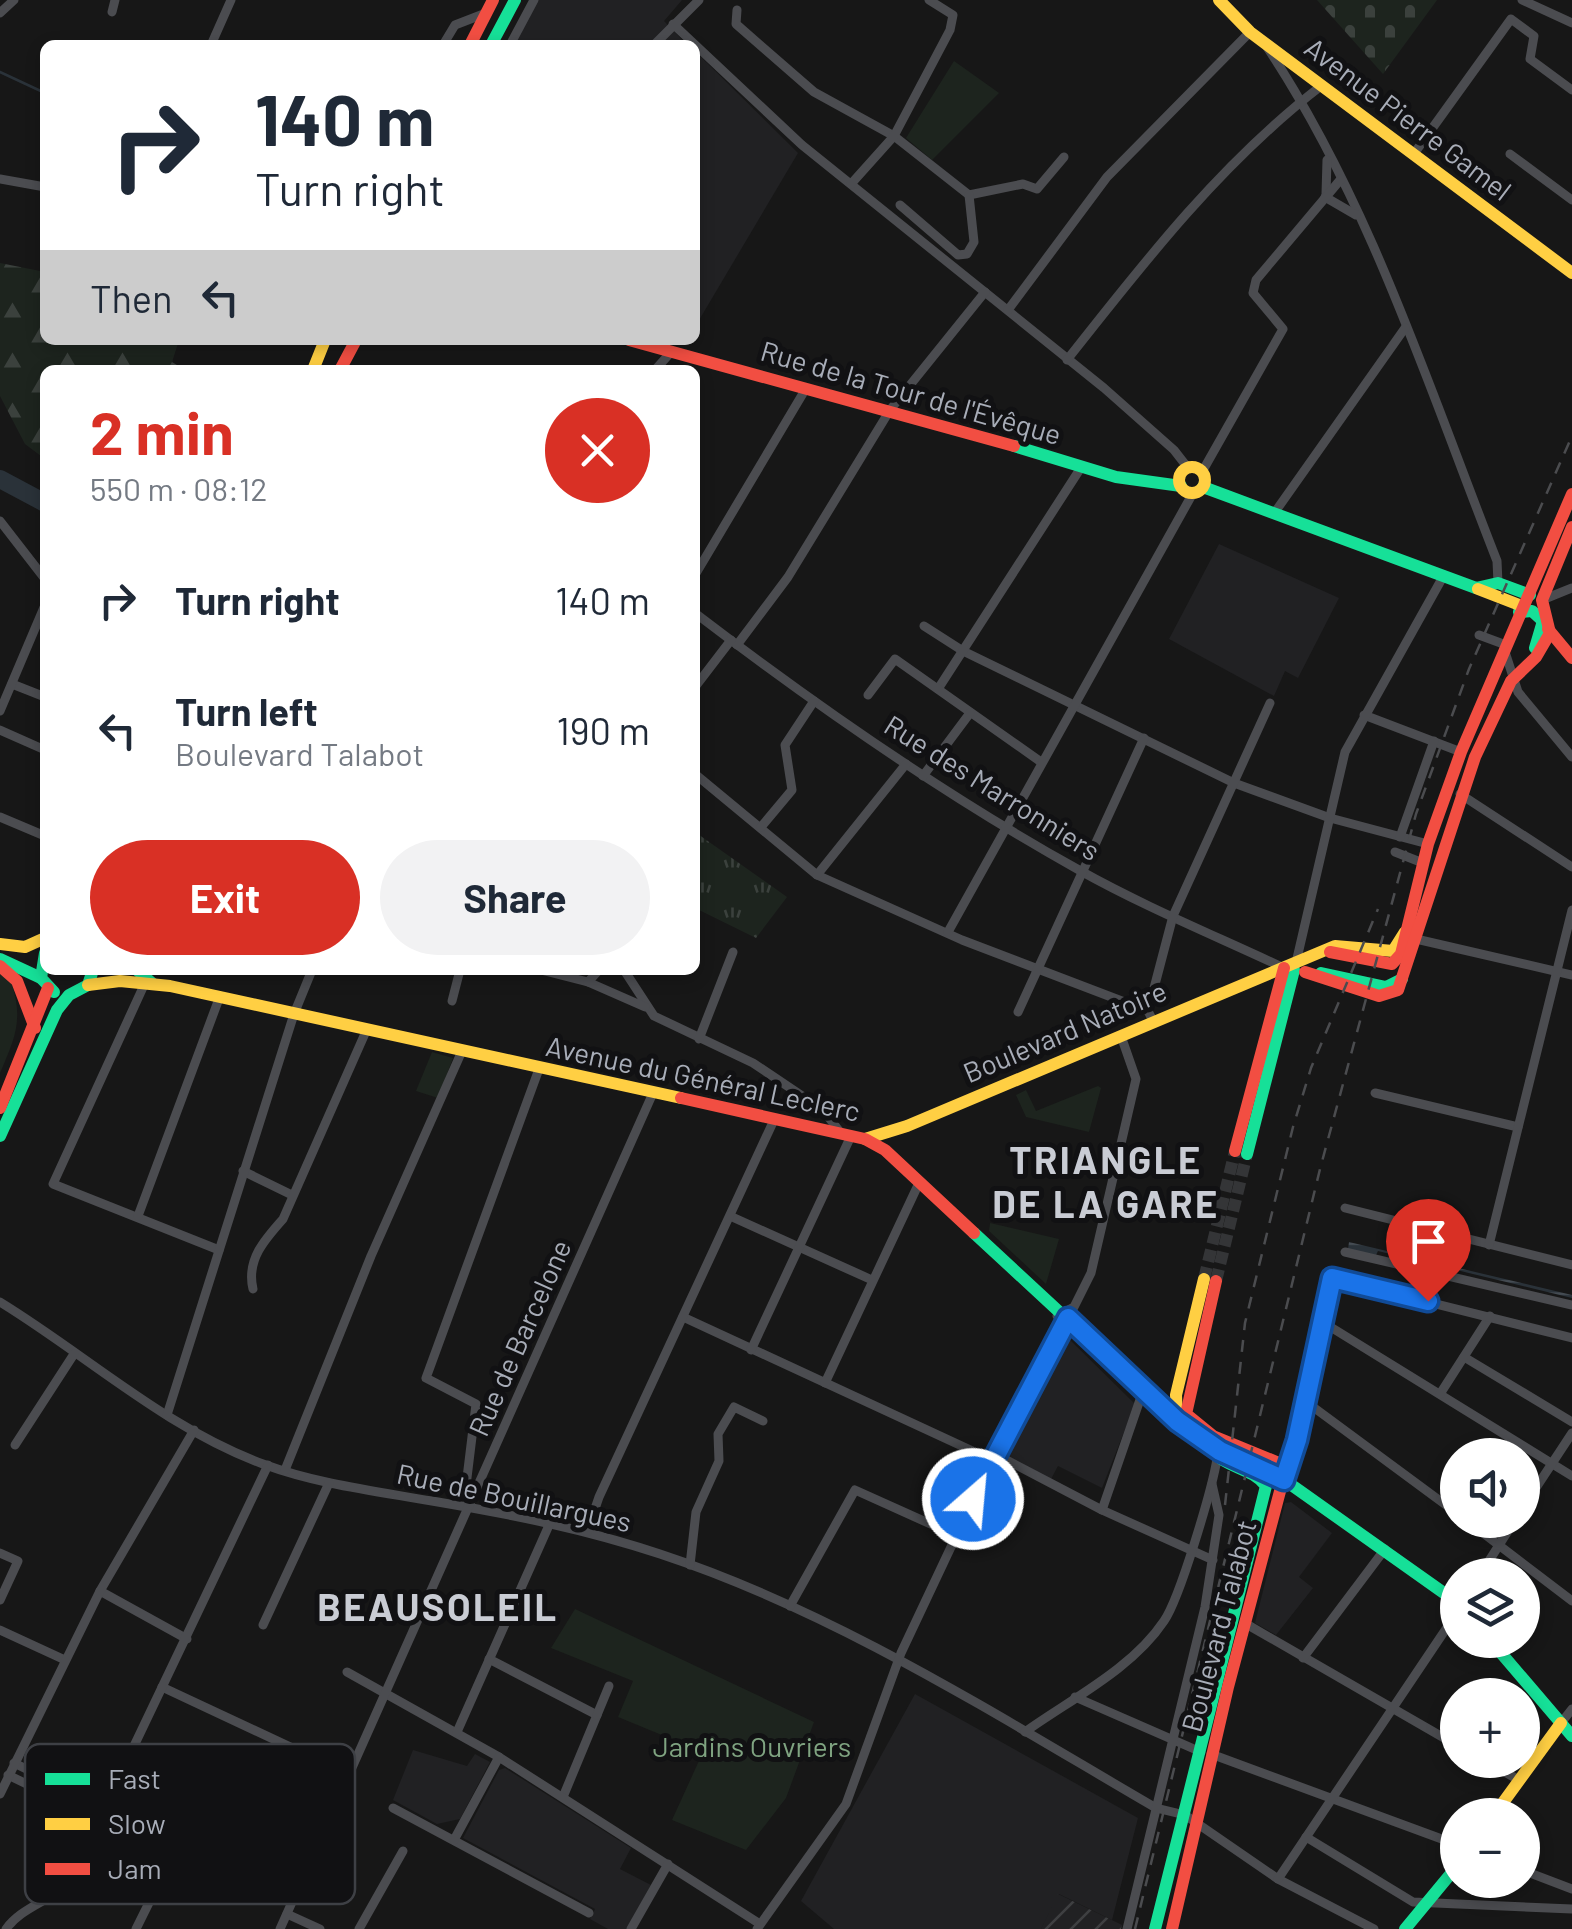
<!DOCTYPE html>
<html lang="en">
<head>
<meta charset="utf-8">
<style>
  body { margin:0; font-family:Barlow,sans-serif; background:#f2f2f3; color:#1f2937; height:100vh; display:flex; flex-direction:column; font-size:38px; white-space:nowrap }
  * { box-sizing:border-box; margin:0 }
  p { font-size:32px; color:#747a83 }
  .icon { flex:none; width:55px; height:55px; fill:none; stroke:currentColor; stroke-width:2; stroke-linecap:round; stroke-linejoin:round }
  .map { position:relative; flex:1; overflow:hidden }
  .drawer { position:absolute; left:40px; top:365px; width:660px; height:610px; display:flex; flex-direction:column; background:#fff; border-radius:15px; box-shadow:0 5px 15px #0003 }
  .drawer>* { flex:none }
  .top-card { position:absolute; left:40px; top:40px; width:660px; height:305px; border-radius:15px; box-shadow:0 5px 15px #0003; background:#fff; color:#1f2937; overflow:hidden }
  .tools { position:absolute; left:1440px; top:1438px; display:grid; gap:20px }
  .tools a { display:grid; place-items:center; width:100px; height:100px; border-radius:50%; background:#fff; box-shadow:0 5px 15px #0003; font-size:50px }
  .pin { position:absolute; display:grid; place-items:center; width:85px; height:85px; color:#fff; margin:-102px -42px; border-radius:50% 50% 50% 0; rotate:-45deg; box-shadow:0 0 10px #0007 }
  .pin .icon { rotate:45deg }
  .me { position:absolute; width:110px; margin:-55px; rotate:27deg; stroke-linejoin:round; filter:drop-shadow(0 0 8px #0008) }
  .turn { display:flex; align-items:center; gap:35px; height:210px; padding:0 50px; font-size:45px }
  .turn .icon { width:130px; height:130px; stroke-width:2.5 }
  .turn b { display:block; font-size:70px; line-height:85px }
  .then { display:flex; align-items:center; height:95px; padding:0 50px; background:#0003; gap:20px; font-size:38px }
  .round { display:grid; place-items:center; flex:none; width:105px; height:105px; border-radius:52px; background:#f2f2f3 }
  .overview { display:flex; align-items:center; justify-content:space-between; height:170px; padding:0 50px }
  h1 { font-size:60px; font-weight:700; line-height:75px; color:#d93025 }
  .cta { display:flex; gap:20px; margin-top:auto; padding:20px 50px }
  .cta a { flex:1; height:115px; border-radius:60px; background:#d93025; color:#fff; font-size:40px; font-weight:700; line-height:115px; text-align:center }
  .cta a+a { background:#f2f2f3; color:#1f2937 }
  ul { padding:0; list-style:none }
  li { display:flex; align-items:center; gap:30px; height:130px; padding:0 50px }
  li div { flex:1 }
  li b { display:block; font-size:38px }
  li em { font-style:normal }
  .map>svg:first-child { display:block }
</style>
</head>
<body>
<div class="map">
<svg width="1572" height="1929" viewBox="0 0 1572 1929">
  <defs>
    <pattern id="industrial-furrows" width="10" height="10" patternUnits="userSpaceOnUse" patternTransform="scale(2.5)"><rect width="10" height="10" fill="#212123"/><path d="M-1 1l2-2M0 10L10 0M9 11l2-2" fill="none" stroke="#3e3f41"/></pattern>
    <pattern id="grass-tufts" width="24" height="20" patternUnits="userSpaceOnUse" patternTransform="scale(2.5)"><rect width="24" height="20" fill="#1d241e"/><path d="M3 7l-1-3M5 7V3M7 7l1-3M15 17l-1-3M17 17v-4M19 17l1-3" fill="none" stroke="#3b413d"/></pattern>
    <pattern id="forest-firs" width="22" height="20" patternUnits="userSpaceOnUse" patternTransform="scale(2.5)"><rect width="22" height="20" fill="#1d241e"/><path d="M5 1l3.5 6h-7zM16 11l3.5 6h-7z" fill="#3b413d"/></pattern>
    <pattern id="cemetery-stones" width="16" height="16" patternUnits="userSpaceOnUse" patternTransform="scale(2.5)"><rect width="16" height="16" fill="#1d241e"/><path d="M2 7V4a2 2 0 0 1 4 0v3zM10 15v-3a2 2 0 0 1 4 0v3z" fill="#3b413d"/></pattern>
    <pattern id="water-rules" width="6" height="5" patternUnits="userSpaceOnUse" patternTransform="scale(2.5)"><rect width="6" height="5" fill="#2a3239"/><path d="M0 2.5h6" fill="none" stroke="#464d54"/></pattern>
  </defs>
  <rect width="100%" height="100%" fill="#171717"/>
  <!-- built -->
  <g fill="#212123">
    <polygon points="535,0 682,0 664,21 687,45 511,45"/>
    <polygon points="695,51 798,153 695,327"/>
    <polygon points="1219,544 1339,598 1298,678 1285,671 1274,696 1169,639"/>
    <polygon points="1066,1336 1135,1404 1102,1488 1058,1466 1051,1479 1001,1453"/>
    <polygon points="1291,1502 1332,1533 1299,1577 1313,1588 1276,1635 1255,1623 1285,1503"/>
    <polygon points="915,1694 1138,1818 1112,1920 1059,1894 1041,1929 834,1929 801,1901"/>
    <polygon points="413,1750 467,1766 475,1754 490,1762 460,1819 437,1824 393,1800"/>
    <polygon points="505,1768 631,1848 620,1869 651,1885 628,1929 608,1929 590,1919 595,1909 463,1838 499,1770"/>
  </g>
  <!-- industrial -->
  <polygon fill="url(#industrial-furrows)" points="1058,1894 1122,1925 1121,1929 1041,1929"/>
  <!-- grass -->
  <polygon fill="url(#grass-tufts)" points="695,832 787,897 756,938 695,908"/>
  <!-- forest -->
  <polygon fill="url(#forest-firs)" points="0,263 45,272 45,340 179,340 172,362 185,370 45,370 45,459 25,444 0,396"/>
  <!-- cemetery -->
  <polygon fill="url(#cemetery-stones)" points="1317,0 1437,0 1383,74"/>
  <!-- green -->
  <g fill="#1d241e">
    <polygon points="954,61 999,93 932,160 906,138"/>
    <path d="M0,974l10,5c14,39 6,57 -10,94z"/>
    <polygon points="432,1052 453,1058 438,1098 416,1091"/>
    <polygon points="1098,1086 1101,1088 1089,1132 1026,1117 1016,1095 1026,1090 1036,1111"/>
    <polygon points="990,1223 1059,1239 1046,1284 989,1231"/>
    <polygon points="575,1609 814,1722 786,1798 746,1850 672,1820 703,1752 618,1717 633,1681 551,1648"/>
  </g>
  <!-- water -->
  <polygon fill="url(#water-rules)" points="1349,1242 1572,1295 1572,1298 1378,1251 1376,1255 1348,1249"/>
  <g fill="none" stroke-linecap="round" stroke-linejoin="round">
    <!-- stream -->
    <polyline stroke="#2a3239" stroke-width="2.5" points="0,72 45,93"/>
    <!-- river -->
    <polyline stroke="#2a3239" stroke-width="18" points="0,479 45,503"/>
    <!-- secondary-tunnel -->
    <g stroke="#343537" stroke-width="12" stroke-dasharray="12 6" stroke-linecap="butt">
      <polyline points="1204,1279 1235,1151"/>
      <polyline points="1216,1281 1247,1154"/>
    </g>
    <!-- street -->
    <g stroke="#4b4c50" stroke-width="9">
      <polyline points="1522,0 1572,23"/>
      <polyline points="737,10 736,24 814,92 894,136 969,195 1023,184 1037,189 1064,157"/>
      <polyline points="112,12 115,0"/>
      <polyline points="0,13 14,0"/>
      <polyline points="673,24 802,145 1104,388 1174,450 1188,468"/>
      <polyline points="211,45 231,0"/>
      <polyline points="443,45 455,25 486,13"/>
      <polyline points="510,45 534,0"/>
      <polyline points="654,45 699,0"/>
      <path d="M1267,47c103,155 162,341 230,514l1,22"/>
      <polyline points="1510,154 1572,200"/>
      <polyline points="1413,155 1511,19 1534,36 1530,59 1572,90"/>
      <polyline points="0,179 45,187"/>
      <polyline points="851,184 894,136 950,30 953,15 929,0"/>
      <polyline points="1326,194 1327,160"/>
      <polyline points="1325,197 1356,215"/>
      <polyline points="900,205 958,255 967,254 974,242 969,195"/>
      <polyline points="1008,310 1107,177 1250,32"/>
      <path d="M1067,360c77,-98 155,-198 254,-274"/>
      <polyline points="655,370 672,351"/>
      <polyline points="1202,472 1283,329 1253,293 1256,280 1341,179"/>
      <polyline points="1275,512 1405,328"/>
      <polyline points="0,521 45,579"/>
      <polyline points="695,575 805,390"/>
      <polyline points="1542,600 1572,588"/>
      <path d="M695,613c123,94 249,182 384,257 66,37 137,66 205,98"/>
      <polyline points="924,626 963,651 1234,783 1330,818 1428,844"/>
      <polyline points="1479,635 1506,645"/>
      <polyline points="737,645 788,577 890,410 985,292"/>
      <polyline points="1505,652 1518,692 1572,757"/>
      <polyline points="12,684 45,697"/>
      <polyline points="695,687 731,640"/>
      <polyline points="938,689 1082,466"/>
      <polyline points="868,695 895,659 1041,762"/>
      <polyline points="0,711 45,605"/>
      <polyline points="1364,715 1461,752"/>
      <polyline points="0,730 45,750"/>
      <polyline points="695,774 817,875 962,940 1148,1011 1154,1023"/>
      <polyline points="923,776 970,713"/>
      <polyline points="1460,794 1572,867"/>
      <polyline points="0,817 45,836"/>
      <polyline points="761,827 792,790 785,745 814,701"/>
      <polyline points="1400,837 1434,741"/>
      <polyline points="1395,852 1423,863"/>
      <polyline points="817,875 906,764"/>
      <polyline points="948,932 1193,493"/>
      <polyline points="1416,939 1572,975"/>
      <polyline points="1295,967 1345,752 1444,575"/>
      <polyline points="541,970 588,982 599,970"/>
      <polyline points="624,970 654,1016 753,1063 823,1110 840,1132"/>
      <polyline points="588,982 645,1007"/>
      <polyline points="145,983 53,1184 219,1250"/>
      <polyline points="452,1001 460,970"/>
      <polyline points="1148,1011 1173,916 1270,703"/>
      <polyline points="1018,1012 1144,738"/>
      <polyline points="699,1039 733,952"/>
      <polyline points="1375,1093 1518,1127"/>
      <polyline points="243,1171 292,1195"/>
      <polyline points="1345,1208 1572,1265"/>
      <polyline points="138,1216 220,996"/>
      <polyline points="730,1216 872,1280"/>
      <polyline points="1489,1245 1572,910"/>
      <polyline points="1345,1252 1572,1305"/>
      <path d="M253,1289c-7,-29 12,-50 30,-70l84,-190"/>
      <path d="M0,1302c88,54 164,125 263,162 54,20 112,27 169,37 77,13 153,28 228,53 176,58 336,161 496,254l29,7 93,64 96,50"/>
      <polyline points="1057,1316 1074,1307 1091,1273 1136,1079 1121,1036"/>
      <polyline points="683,1317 992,1460"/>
      <polyline points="1316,1318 1572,1476"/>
      <polyline points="751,1350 851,1136"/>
      <polyline points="1464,1357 1572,1422"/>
      <polyline points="825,1383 919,1183"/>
      <polyline points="1440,1394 1490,1316"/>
      <polyline points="1305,1401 1458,1514"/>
      <polyline points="167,1415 294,1014 312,970"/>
      <polyline points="15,1445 74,1354"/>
      <polyline points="995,1454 1102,1510 1213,1560"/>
      <polyline points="285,1470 371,1256 462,1051"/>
      <polyline points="1284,1477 1332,1278 1572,1338"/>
      <polyline points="468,1501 465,1494 476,1404 426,1378 539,1069"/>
      <polyline points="1522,1509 1572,1433"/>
      <polyline points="1102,1510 1144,1388"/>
      <polyline points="1466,1520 1572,1601"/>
      <polyline points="587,1532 599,1497 774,1120"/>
      <polyline points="0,1553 18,1561 0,1600"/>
      <polyline points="690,1565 696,1512 719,1461 718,1434 734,1407 763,1421"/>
      <polyline points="1480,1575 1515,1520"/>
      <polyline points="100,1591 187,1639"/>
      <polyline points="790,1606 855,1490 955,1535"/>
      <polyline points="263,1625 329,1483"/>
      <polyline points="1248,1625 1458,1746"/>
      <polyline points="0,1630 65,1660"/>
      <polyline points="1303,1658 1385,1549"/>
      <polyline points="489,1659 597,1715 563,1797"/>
      <polyline points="347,1672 499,1757 760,1924"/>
      <polyline points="162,1687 348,1774"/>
      <polyline points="1075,1697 1201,1752"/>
      <polyline points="597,1715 609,1686"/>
      <polyline points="1561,1723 1572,1709"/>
      <polyline points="457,1732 550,1523"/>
      <path d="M1025,1732c46,-33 107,-63 139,-111 16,-23 48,-132 53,-162"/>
      <polyline points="1211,1754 1458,1845"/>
      <polyline points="1483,1760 1519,1780"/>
      <polyline points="14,1763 105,1807"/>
      <polyline points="8,1775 99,1819"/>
      <polyline points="0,1794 100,1591 194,1430"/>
      <polyline points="393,1808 589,1913"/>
      <polyline points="1306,1837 1413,1902 1572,1909"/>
      <polyline points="454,1840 499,1757"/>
      <polyline points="170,1861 216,1884"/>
      <polyline points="1522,1870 1572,1889"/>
      <polyline points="1278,1879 1458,1611"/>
      <polyline points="287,1914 320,1929"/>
      <path d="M6,1929c17,-24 50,-28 66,-53l196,-411"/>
      <polyline points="136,1929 203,1794 249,1816"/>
      <polyline points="280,1929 653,1093"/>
      <polyline points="359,1929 403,1851"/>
      <polyline points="631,1929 668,1864"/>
      <polyline points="757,1929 846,1804 901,1653 992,1460 1068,1318"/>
      <polyline points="1127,1929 1205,1607 1219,1515 1212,1484"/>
    </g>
    <!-- fast -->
    <g stroke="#16e098" stroke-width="12">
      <polyline points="491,45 515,0"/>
      <polyline points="1014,446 1116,477 1181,486"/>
      <polyline points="1203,487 1476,588 1498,583 1530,595"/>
      <polyline points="1519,612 1532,611 1543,621 1535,648"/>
      <polyline points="45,953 41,978 54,992"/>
      <polyline points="0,959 41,978"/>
      <polyline points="137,970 153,984"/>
      <polyline points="1321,973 1386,987 1402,979"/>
      <polyline points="0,1136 57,1010 69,995 88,985 93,970"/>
      <polyline points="1247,1154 1294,970"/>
      <polyline points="974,1233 1177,1421 1220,1451 1276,1474 1458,1603"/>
      <polyline points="1490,1640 1572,1736"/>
      <path d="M1155,1929l111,-443c-15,-20 -43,-17 -56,-39"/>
      <polyline points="1405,1929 1458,1865"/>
    </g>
    <!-- slow -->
    <g stroke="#ffcf43" stroke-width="12">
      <polyline points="1219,0 1250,32 1572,273"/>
      <polyline points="313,370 325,340"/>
      <circle cx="1192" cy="480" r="13"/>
      <polyline points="1478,589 1522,606"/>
      <polyline points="0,944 25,947 45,938"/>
      <polyline points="88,985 120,981 170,986 681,1098"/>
      <polyline points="865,1139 907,1126 1335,946 1393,951 1405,932"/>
      <polyline points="1177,1419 1176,1395 1204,1279"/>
      <polyline points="1494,1815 1561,1723"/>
    </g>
    <!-- jam -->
    <g stroke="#f24e42" stroke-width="12">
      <polyline points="470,45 493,0"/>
      <polyline points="629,340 1014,446"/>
      <polyline points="340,370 356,340"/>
      <polyline points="1548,629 1572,658"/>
      <polyline points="1330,952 1392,964 1401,954 1428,844 1461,752 1572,494"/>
      <polyline points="0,966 17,981 35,1028"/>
      <polyline points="1305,972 1379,996 1398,990 1475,757 1511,681 1536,657 1550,633 1542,600 1572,527"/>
      <polyline points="681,1098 865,1139 885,1150 974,1233"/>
      <polyline points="0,1108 48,988"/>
      <polyline points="1235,1151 1284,968"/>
      <polyline points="1172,1929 1228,1687 1283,1480 1279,1463 1213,1436 1186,1414 1216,1281"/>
    </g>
    <!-- rail -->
    <g stroke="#4b4c4f" stroke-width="2.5" stroke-dasharray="12 10" stroke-linecap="butt">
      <polyline points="1225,1505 1245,1323 1293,1127 1311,1068 1378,909"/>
      <polyline points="1135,1929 1320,1169 1416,814 1469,669 1572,436"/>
    </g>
  </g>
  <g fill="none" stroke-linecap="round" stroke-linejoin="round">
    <defs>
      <polyline id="route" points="973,1499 1068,1318 1177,1421 1220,1451 1284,1480 1297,1440 1332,1278 1428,1301"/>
    </defs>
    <!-- route casing -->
    <use href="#route" stroke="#114b97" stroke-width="25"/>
    <!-- route -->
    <use href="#route" stroke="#1a73e8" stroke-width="18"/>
  </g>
  <g text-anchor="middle" stroke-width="10" stroke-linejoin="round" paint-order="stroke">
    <!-- street labels -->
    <g font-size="28" fill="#a8adb8" stroke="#111113">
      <text transform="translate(1408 119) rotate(37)" y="10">Avenue Pierre Gamel</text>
      <text transform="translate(911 393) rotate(16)" y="10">Rue de la Tour de l'Évêque</text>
      <text transform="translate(992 788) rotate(32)" y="10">Rue des Marronniers</text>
      <text transform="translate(1065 1032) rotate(-23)" y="10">Boulevard Natoire</text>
      <text transform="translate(703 1079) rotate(12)" y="10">Avenue du Général Leclerc</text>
      <text transform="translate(520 1338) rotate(-66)" y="10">Rue de Barcelone</text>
      <text transform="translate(514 1498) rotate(12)" y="10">Rue de Bouillargues</text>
      <text transform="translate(1219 1626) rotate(-75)" y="10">Boulevard Talabot</text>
    </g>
    <!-- park labels -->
    <g font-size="28" fill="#7fa381" stroke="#111113">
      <text x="752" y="1757">Jardins Ouvriers</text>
    </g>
    <!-- district labels -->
    <g font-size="38" font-weight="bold" letter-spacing="2.5" fill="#c9ccd4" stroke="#111113">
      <text x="1106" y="1174">TRIANGLE<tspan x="1106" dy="44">DE LA GARE</tspan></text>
      <text x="438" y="1621">BEAUSOLEIL</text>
    </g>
  </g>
  <!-- legend -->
  <rect x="25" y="1744" width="330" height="160" rx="15" fill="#111113" stroke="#3e4045" stroke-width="2.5"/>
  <rect x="45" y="1773" width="45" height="12" fill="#16e098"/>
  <rect x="45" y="1818" width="45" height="12" fill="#ffcf43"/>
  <rect x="45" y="1863" width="45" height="12" fill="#f24e42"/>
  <g font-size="28" fill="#a8adb8">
    <text x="108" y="1789">Fast</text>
    <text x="108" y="1834">Slow</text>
    <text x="108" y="1879">Jam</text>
  </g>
</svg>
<div class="tools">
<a><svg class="icon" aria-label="sound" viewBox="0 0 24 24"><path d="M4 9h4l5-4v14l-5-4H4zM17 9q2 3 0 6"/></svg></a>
<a><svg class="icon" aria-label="layers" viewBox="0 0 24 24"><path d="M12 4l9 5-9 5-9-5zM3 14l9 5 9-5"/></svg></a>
<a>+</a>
<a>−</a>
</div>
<div class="pin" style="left:1428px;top:1301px;background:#d93025"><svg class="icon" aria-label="arrive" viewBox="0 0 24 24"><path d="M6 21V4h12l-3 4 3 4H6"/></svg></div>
<svg class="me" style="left:973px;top:1499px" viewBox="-20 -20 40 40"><circle r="17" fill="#1a73e8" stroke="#fff" stroke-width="3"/><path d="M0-11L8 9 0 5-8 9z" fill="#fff"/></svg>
<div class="top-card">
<div class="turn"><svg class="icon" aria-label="right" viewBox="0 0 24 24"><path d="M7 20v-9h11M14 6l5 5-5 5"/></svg><div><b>140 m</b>Turn right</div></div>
<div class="then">Then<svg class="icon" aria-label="left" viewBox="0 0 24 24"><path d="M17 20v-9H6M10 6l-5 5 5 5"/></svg></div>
</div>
<section class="drawer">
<div class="overview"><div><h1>2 min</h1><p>550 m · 08:12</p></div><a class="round" style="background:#d93025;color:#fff"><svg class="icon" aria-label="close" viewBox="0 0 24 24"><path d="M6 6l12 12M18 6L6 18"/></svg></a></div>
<ul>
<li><svg class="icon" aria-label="right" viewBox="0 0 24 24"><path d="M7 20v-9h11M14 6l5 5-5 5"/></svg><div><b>Turn right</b></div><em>140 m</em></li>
<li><svg class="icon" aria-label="left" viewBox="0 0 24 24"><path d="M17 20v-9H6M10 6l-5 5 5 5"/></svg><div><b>Turn left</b><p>Boulevard Talabot</p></div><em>190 m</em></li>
</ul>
<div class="cta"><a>Exit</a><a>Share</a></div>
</section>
</div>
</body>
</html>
